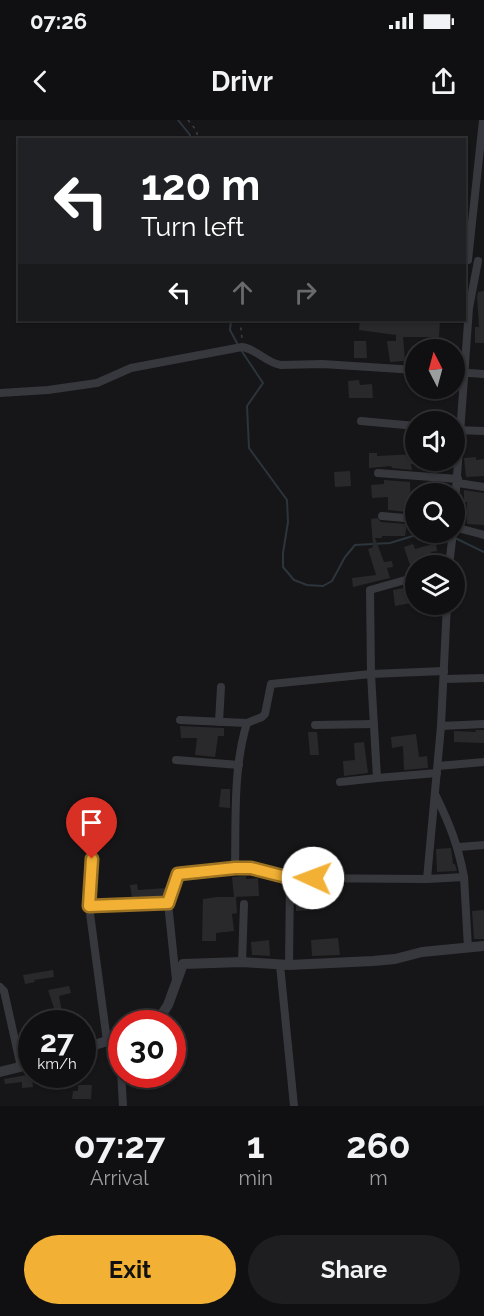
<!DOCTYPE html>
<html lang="en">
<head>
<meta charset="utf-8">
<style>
  body { margin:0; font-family:Raleway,sans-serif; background:#1e1e20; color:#f1f3f6; height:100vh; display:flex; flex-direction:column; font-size:22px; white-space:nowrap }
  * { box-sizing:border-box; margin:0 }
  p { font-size:20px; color:#9c9d9f }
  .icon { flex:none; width:33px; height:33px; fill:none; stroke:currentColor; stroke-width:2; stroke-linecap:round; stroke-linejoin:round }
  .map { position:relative; height:986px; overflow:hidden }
  .panel { display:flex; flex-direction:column; background:#101012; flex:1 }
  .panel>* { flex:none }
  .banner { position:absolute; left:18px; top:18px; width:448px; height:183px; border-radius:0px; box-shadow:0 2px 4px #0004,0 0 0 2px #303032; background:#202124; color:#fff; overflow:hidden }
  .needle { width:39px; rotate:354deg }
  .controls { position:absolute; left:405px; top:219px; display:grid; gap:12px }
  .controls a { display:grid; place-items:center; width:60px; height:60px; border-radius:50%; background:#101012; box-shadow:0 2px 4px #0004,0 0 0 2px #303032; font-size:30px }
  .speed { position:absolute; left:18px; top:890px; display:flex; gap:12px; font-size:30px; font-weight:700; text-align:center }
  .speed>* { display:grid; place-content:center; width:78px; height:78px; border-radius:50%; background:#101012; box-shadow:0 2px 4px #0004,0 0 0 2px #303032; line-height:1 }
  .speed small { font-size:15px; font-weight:400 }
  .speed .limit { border:9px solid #d22; background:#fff; color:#111 }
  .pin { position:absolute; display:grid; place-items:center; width:51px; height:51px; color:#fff; margin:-62px -26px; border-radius:50% 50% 50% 0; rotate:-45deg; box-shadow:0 0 6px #0007 }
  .pin .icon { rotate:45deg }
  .me { position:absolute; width:66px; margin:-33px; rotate:272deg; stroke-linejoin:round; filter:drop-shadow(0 0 4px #0008) }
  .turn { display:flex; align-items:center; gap:21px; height:126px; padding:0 24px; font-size:27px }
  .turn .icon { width:78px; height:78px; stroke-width:2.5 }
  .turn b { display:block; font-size:42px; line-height:51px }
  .lanes { display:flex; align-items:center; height:57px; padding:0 24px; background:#0003; justify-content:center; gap:30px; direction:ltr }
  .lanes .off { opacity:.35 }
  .eta { display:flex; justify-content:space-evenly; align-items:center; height:102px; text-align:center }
  .eta b { font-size:36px; font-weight:700; line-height:42px }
  .button { display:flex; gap:12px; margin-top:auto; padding:12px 24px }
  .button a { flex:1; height:69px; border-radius:36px; background:#f2b134; color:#111; font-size:24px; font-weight:700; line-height:69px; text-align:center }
  .button a+a { background:#1e1e20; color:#f1f3f6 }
  .status { display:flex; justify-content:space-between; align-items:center; height:42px; padding:0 30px; background:#101012; direction:ltr }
  .status svg { height:16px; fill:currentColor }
  header { display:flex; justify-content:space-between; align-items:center; height:78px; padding:0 24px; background:#101012; font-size:27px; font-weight:700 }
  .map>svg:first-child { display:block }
</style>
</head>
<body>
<div class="status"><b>07:26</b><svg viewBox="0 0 49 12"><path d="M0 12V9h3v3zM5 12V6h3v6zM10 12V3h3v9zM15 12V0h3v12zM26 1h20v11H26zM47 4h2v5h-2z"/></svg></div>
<header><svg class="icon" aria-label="back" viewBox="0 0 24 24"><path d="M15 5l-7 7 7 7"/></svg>Drivr<svg class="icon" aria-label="share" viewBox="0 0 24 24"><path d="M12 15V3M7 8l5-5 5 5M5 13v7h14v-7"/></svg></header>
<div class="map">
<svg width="484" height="986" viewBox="0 0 484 986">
  <rect width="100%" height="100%" fill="#161618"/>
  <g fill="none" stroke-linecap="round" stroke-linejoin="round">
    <!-- stream -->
    <g stroke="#2c353c" stroke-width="2">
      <polyline points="178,0 190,15 190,20"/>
      <polyline points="231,200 230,210 238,225"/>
      <polyline points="241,230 263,263 247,286 249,328 287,380 288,402 283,433 283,447 294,460 307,465 323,466 332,461 345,437 355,425 390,423 426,412"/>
      <polyline points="455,418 484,432"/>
    </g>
  </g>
  <!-- building -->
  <g fill="#29292c">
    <polygon points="484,171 484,223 475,223 475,207 479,207 477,176 478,172"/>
    <polygon points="360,200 440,200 439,217 403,217 405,241 390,242 387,221 396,221 396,215 359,210"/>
    <polygon points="354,221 366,221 367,238 354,238"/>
    <polygon points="359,260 360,265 372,264 373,278 349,278 348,261"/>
    <polygon points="369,333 377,333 377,336 416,334 416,344 411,344 412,350 392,348 391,346 369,348"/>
    <polygon points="476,337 476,340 484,339 484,356 466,357 464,338"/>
    <polygon points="350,351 351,366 335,367 334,352"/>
    <polygon points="384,360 410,362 411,385 416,385 416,393 388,390 388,377 372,378 371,365 384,364"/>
    <polygon points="464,370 484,373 484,405 467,404 467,382 464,382"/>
    <polygon points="377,398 381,402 407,404 405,416 382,416 382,418 375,418 384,442 392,441 393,447 387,448 390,458 353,467 352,458 376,455 368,429 373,427 371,399"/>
    <polygon points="436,423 437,431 431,432 432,435 429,436 431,443 416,446 411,448 404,427 413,424 415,429"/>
    <polygon points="416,466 416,482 395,486 393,470"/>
    <polygon points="180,606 224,608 224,616 218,616 215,637 195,635 197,618 181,618"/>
    <polygon points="475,610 484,610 484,623 454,622 454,611 476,612"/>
    <polygon points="308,612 317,612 319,635 310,635"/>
    <polygon points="416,614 419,637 427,636 428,648 404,650 403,626 392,628 391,617"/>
    <polygon points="364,622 368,653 344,656 343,641 355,640 354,623"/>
    <polygon points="221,669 230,669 230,688 219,687"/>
    <polygon points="451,728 453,744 455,744 457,751 437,752 436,729"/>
    <polygon points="339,741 340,752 318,752 317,742"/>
    <polygon points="246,756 246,759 258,758 259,776 234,777 232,757"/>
    <polygon points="137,764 138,770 166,768 166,769 164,775 159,777 132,778 130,765"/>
    <polygon points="315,766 316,779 313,779 313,790 296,791 296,767"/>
    <polygon points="217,777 236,777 237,793 232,794 234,811 216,813 216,821 202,821 203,779"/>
    <polygon points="484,790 484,819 474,819 472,791"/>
    <polygon points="338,818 340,835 312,836 311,820"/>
    <polygon points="269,820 270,836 252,835 251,822"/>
    <polygon points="53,850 54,857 34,860 35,862 25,864 23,855"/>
    <polygon points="69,866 71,873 59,876 64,902 56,903 54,895 56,894 48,870"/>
    <polygon points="32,954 33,967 22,968 22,962 5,964 4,959"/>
    <polygon points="78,965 92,965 91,979 72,979 73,971 78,971"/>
  </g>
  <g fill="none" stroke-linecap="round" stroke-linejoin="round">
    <!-- path -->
    <g stroke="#3d3f44" stroke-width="1.5" stroke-dasharray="3 4.5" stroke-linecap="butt">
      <polyline points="188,0 196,10 199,20"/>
      <polyline points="240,200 242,219"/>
    </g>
    <!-- minor -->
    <g stroke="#37383d" stroke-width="8">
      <polyline points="468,140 483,0"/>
      <polyline points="454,252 484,254"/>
      <path d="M0,273l48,-3 49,-7 34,-15 111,-21c15,2 24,16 39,18l41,-1 94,6"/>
      <polyline points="361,301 416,306"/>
      <polyline points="454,310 484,311"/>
      <polyline points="378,353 458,359"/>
      <polyline points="458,363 484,367"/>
      <polyline points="382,396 416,399"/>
      <polyline points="454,398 469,188 478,141"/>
      <polyline points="454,407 484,415"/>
      <polyline points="449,446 453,412"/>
      <polyline points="416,457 370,470 371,554 377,658 437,653"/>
      <polyline points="444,559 484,558"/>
      <polyline points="180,600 247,603"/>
      <polyline points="219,602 221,567"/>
      <polyline points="315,605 374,604"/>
      <polyline points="441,606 484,604"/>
      <polyline points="176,640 239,645"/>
      <polyline points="438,646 484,642"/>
      <polyline points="340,662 377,658"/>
      <path d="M436,676c14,29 22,49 28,81"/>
      <polyline points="459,727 484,725"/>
      <path d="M235,748c1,-46 -2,-101 12,-145l15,-6 3,-3 6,-30 100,-10 73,-3"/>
      <polyline points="427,759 464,757 468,828"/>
      <polyline points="168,783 178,754 251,748 290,758"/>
      <polyline points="89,786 92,739"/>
      <polyline points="242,842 244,784"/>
      <polyline points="280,845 294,986"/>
      <polyline points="289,845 290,758 427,759 441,606 447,484"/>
      <polyline points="0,867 4,871 21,947"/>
      <polyline points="119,915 123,986"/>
      <polyline points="107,921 89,786 168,783 176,860"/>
    </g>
    <!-- tertiary -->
    <g stroke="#37383d" stroke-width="10">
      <polyline points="156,903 168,885 183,844 242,842 289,845 373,841 395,839 422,832 484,826"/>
      <polyline points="82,929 107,921 122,914"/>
      <polyline points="0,952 32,944"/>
    </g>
  </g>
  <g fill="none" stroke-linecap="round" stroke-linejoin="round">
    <defs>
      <polyline id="route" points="92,739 89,786 168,783 178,754 235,748 251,748 290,758 313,758"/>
    </defs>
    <!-- route casing -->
    <use href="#route" stroke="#9d7322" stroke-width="15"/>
    <!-- route -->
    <use href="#route" stroke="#f2b134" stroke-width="10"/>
  </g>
</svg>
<div class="controls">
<a><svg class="needle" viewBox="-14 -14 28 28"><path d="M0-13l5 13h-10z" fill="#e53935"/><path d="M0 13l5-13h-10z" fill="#9c9d9f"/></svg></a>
<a><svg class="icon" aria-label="sound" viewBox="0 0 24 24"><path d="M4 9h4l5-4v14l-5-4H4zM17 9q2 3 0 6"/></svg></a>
<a><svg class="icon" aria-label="search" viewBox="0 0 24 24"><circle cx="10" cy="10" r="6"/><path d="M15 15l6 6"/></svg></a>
<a><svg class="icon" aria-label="layers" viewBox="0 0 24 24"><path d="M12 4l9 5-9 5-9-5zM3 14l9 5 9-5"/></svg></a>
</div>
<div class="speed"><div>27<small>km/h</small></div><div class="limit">30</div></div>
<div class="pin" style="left:92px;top:739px;background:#d93025"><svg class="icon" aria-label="arrive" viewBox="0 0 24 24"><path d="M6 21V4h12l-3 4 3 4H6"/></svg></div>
<svg class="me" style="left:313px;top:758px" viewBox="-20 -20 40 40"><circle r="19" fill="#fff"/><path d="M0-13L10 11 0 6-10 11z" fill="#f2b134"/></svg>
<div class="banner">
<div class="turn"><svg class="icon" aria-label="left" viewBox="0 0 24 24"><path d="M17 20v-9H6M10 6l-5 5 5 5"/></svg><div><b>120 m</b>Turn left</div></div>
<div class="lanes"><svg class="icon" aria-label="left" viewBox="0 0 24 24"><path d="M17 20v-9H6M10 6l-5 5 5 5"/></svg><svg class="icon off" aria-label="ahead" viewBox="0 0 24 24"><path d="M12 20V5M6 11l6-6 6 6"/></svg><svg class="icon off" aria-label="right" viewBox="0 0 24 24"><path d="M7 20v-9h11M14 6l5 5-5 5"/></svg></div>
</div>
</div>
<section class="panel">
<div class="eta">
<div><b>07:27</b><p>Arrival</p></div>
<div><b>1</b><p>min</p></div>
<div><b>260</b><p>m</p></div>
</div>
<div class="button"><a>Exit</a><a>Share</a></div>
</section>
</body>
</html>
